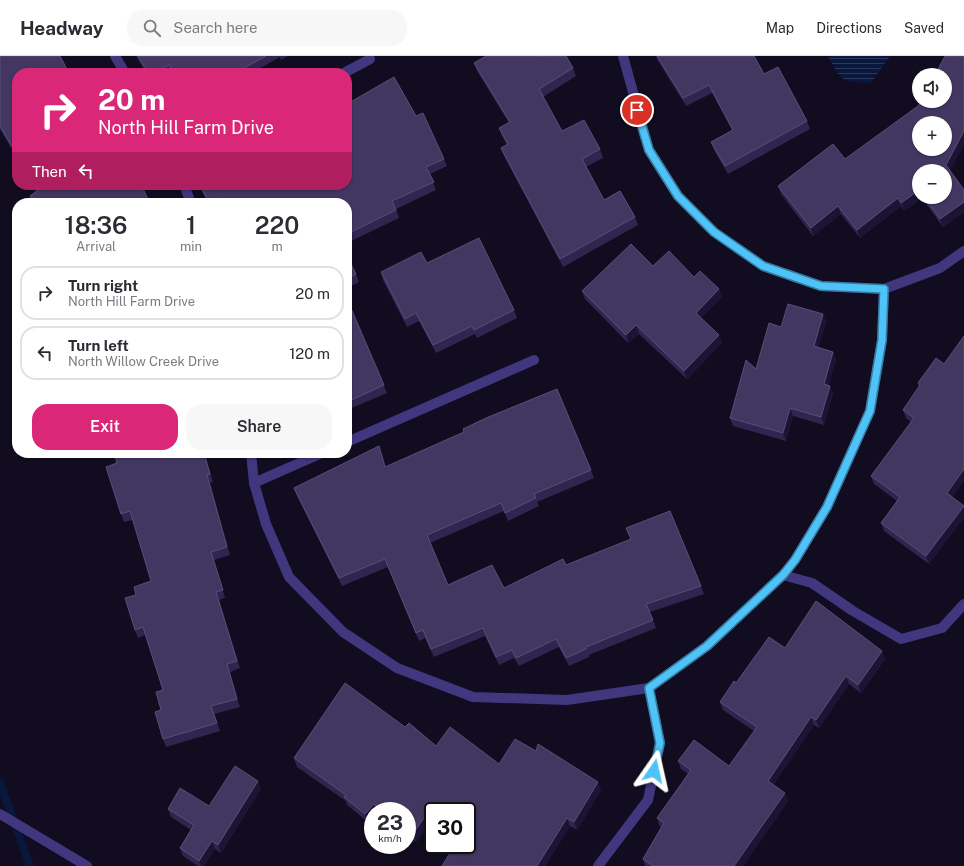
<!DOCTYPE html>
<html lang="en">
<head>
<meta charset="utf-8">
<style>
  body { margin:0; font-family:"Public Sans",sans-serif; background:#f7f7f7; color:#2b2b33; height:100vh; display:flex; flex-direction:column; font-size:15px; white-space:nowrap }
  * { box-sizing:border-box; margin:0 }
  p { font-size:13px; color:#7c7c81 }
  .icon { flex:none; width:22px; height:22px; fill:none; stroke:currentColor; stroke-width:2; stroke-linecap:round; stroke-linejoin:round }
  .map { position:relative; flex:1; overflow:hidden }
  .details { position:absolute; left:12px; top:142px; width:340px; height:260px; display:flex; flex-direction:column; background:#fff; border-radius:16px; box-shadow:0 1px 3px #0004 }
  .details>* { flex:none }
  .guide { position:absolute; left:12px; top:12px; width:340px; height:122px; border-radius:16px; box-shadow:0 1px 3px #0004; background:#db2777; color:#fff; overflow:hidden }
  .buttons { position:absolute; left:912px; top:12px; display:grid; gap:8px }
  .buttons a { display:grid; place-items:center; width:40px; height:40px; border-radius:50%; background:#fff; box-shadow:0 1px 3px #0004; font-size:20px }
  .speed { position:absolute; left:364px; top:746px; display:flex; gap:8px; font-size:20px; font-weight:700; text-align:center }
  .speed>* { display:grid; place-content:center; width:52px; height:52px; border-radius:50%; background:#fff; box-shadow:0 1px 3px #0004; line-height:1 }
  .speed small { font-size:10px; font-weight:400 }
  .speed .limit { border:2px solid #111; border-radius:6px; background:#fff; color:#111 }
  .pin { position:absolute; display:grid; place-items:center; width:34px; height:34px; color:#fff; margin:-17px; border:2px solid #fff; border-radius:50%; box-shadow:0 1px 4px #0007 }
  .me { position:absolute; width:44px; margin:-22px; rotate:11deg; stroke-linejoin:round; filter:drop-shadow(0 0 3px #0008) }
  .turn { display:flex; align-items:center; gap:14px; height:84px; padding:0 20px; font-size:18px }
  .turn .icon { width:52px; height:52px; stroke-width:2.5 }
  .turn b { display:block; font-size:28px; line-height:34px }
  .then { display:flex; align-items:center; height:38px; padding:0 20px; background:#0003; gap:8px; font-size:15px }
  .eta { display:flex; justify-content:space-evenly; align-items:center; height:68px; text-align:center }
  .eta b { font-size:24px; font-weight:600; line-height:28px }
  .cta { display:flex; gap:8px; margin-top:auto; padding:8px 20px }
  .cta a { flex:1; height:46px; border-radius:16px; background:#db2777; color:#fff; font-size:16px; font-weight:600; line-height:46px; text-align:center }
  .cta a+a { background:#f7f7f7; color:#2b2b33 }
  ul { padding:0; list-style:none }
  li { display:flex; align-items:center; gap:12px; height:54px; margin:0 8px 6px; padding:0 12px; border:2px solid #e1e1e2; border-radius:16px }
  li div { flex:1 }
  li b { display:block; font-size:15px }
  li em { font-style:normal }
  header { display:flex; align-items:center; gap:24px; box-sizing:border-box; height:56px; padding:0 20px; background:#fff; border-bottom:1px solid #e1e1e2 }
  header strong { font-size:19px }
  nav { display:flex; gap:22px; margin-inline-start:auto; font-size:14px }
  .search { width:280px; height:36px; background:#f7f7f7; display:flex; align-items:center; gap:10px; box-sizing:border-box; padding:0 14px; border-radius:16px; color:#7c7c81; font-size:15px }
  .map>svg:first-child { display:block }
</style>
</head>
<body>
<header>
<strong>Headway</strong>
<div class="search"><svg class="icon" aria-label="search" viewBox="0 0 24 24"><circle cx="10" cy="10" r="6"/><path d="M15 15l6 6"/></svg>Search here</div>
<nav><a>Map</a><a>Directions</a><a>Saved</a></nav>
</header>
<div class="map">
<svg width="964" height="810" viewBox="0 0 964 810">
  <defs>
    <pattern id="water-rules" width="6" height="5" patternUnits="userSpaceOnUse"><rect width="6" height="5" fill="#09173c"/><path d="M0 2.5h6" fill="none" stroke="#2c3759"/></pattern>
  </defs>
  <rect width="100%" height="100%" fill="#110c20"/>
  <!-- water -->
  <path fill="url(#water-rules)" d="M828,0h62l-19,27c-29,0 -30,-2 -43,-27z"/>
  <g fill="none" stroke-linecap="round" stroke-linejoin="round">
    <!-- stream -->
    <polyline stroke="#09173c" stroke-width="8" points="0,727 30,810"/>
    <!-- service -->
    <g stroke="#40377f" stroke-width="10">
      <polyline points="827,451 795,504 783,519 812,527 853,555 901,583 942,572 964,548"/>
      <polyline points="0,758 87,810"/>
    </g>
    <!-- minor -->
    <g stroke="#40377f" stroke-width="10">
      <polyline points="115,0 125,17"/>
      <polyline points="623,0 649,94 678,140 714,176 763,210 821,230 884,233 940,212 964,195"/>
      <polyline points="344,17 370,3"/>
      <polyline points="184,129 191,147"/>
      <polyline points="347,386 534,304"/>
      <polyline points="251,397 254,427 266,468 289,521 343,576 397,612 473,641 567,644 649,632"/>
      <polyline points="254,427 322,397"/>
      <polyline points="827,451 870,355 882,284 884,233"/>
      <polyline points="598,810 648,744 660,687 649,632 707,590 783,519"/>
    </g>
  </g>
  <!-- wall -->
  <g fill="#30254e" fill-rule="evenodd">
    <polygon points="0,0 17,17 17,102 0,73"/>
    <polygon points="136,0 288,0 281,4 280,1 252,17 146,17"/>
    <polygon points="656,0 754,0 764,18 807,65 810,73 728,118 714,94 711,86 732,74 712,37 686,50 658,5"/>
    <polygon points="544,1 573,12 576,20 543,41 562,75 600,93 603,102 586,111 604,144 635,161 638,169 563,211 504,100 501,92 507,89 502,80 499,72 509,67 477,15 474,7"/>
    <polygon points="416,60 444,103 447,110 430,118 436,134 396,153 399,162 347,187 347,147 208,147 199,129 347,129"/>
    <path d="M845,103l105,11 14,20v22l-21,15 -21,-29 -18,13 -3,-5 -41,32 -19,-24 -28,22 -32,-42 -3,-8zM919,115l26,26h-26z"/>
    <polygon points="33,129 141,129 150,147 32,147 30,140 36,135"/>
    <polygon points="347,200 356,218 359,226 347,232"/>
    <polygon points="427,207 514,254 517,262 477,282 475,278 436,297 419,265 407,271 383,224 381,216"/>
    <polygon points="653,210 694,221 719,233 722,241 701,262 719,279 722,287 687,323 639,278 628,287 585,243 582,235"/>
    <polygon points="347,243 387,337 347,354"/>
    <polygon points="823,258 826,266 818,292 833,296 836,304 828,330 830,330 833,338 824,369 793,360 786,385 733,370 730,362 756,313 781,271"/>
    <polygon points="944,308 964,425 952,441 964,450 964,461 929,508 884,475 881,467 897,445 874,428 871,420 911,366 906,362 903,354 919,331 918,327"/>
    <polygon points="204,397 213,426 210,427 230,499 214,504 225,542 219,544 240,612 230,616 240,651 214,658 220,675 166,691 163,683 161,654 163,634 145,579 138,582 135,574 136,539 151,525 133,464 124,466 121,458 117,407"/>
    <polygon points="382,398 386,411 591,414 594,422 537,446 539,450 508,465 504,455 430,487 448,529 504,532 566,509 631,483 626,472 701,530 704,538 650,556 656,572 589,599 589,601 569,610 559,591 519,610 514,602 499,609 485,580 434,601 425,582 419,585 388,511 342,530 297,440 294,432"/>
    <polygon points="785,592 882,595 885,603 861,637 849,628 819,672 814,669 773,729 788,745 743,810 645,810 643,803 661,771 660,771 657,762 688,718 681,713 678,705 729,710 754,675 723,654 720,646 736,627"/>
    <polygon points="405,671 436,690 499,708 536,695 601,734 577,774 570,770 545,810 442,810 454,791 451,789 467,789 433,755 433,775 427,771 416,786 407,779 407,755 373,755 368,766 347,749 346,745 297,711 294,702"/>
    <polygon points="258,725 261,733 221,797 215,793 204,810 198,810 183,800 180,792 191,774 171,761 168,753 209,750"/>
  </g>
  <!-- shaded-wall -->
  <g fill="#1c1434">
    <polygon points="964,75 964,89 949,117 946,109"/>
    <polygon points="919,134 919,141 921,141 922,142 904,155 901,147"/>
    <polygon points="898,142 901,150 860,182 857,174"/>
    <polygon points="964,146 964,156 943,171 940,163"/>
    <polygon points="838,150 841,158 813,180 811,172"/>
    <polygon points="719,233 722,241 699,265 696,257"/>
    <polygon points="823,258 826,266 816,298 814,290"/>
    <polygon points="636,269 639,278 628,287 626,279"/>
    <polygon points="719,279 722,287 687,323 684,315"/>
    <polygon points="833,296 836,304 827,336 824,328"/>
    <polygon points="830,330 833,338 824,369 821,361"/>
    <polygon points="790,352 793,360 786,385 783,377"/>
    <polygon points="379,390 382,398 388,419 385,411"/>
    <polygon points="964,413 964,425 950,445 947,437"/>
    <polygon points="207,419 210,427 230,499 227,491"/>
    <polygon points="964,450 964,461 929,508 926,500"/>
    <polygon points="882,595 885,603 861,637 858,629"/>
    <polygon points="227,608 230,616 240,651 237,643"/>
    <polygon points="846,620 849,628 819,672 816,664"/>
    <polygon points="811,661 814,669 771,733 768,725"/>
    <polygon points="258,725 261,733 221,797 218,789"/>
    <polygon points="598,726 601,734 577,774 574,766"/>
    <polygon points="785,737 788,745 743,810 734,810"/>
    <polygon points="374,748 376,755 373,755 373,760 368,766 365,758"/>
    <polygon points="424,762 427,771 416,786 413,778"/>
    <polygon points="567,762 570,770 545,810 537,810"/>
    <polygon points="212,785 215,793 204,810 201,810 199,805"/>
  </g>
  <!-- building -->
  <g fill="#423761" stroke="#594e7a" fill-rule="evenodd">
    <polygon points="0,0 60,0 69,17 17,17 17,99 0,70"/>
    <polygon points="138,0 266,0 235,17 174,17 169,9 156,17 148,17"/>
    <polygon points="486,0 543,0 544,1 546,0 566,0 573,12 539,33 562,75 584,64 600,93 582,103 604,144 620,135 635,161 560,203 501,92 508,88 499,72 510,66 474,7"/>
    <polygon points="657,0 754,0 764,18 778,11 807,65 725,110 711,86 733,74 709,29 683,42"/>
    <path d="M945,0h19v75l-18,34 18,25v12l-24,17 -16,-22h21v-26h-26v19l-18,13 -3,-5 -41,32 -19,-24 -27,22 -33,-42 55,-42 12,15 73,-53 3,-5h24v-26h-10zM919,67h26v26h-26z"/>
    <polygon points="394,21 416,60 423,57 444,103 426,111 434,126 392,145 396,154 347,178 347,147 221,147 218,142 209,147 200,129 347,129 347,48"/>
    <polygon points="35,129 141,129 150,147 34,147 30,140 38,134"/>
    <polygon points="479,182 514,254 474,274 472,270 433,289 416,257 405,263 381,216 421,196 427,207"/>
    <polygon points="631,188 653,210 669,195 694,221 700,215 719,233 696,257 719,279 684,315 636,269 626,279 582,235"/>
    <polygon points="347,200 356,218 347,223"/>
    <polygon points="347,243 384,329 347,346"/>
    <polygon points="788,248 823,258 814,290 833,296 824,328 830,330 821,361 790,352 783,377 730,362 746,304 756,313 769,267 781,271"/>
    <polygon points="964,280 964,413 947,437 964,450 926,500 881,467 900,441 871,420 914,362 903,354 920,329 918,327 936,302 944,308"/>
    <polygon points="557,333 591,414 534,438 536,442 505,457 501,447 427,479 448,529 492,509 504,532 563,503 566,509 631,483 626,472 670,455 701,530 646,548 653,564 586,591 586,593 566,602 556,583 516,602 512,594 496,601 483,572 431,593 423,574 416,577 385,503 339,522 294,432 379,390 385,411 464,376 463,373 486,362"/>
    <polygon points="114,397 204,397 210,418 207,419 227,491 211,496 223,534 216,536 237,605 227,608 237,643 211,650 217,667 163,683 155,656 161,654 156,636 163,634 143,571 135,574 125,542 136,539 134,531 151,525 130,455 121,458 106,411 117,407"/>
    <polygon points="816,545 882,595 858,629 846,620 816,664 811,661 768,725 785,737 734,810 653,810 643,803 664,767 657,762 691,714 678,705 694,684 729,710 757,671 720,646 734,625 736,627 769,581 785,592"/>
    <polygon points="345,627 405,671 409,667 436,690 450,671 499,708 515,683 536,695 538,688 598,726 574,766 567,762 537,810 442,810 455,789 467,789 467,755 433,755 433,769 424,762 413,778 407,773 407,755 383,755 374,748 365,758 344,741 346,739 294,702"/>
    <polygon points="235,710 258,725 218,789 212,785 199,805 180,792 194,769 168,753 180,732 209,750"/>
  </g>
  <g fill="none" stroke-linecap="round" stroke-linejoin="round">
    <defs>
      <polyline id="route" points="637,54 649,94 678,140 714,176 763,210 821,230 884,233 882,284 870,355 827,451 795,504 783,519 707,590 649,632 660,687 654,715"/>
    </defs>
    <!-- route casing -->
    <use href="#route" stroke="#337fa1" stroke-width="10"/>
    <!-- route -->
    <use href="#route" stroke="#4fc3f7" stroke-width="7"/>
  </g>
</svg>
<div class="buttons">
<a><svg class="icon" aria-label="sound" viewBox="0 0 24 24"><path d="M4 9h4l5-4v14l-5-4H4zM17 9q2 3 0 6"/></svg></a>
<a>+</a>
<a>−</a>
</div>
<div class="speed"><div>23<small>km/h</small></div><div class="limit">30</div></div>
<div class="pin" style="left:637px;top:54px;background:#d93025"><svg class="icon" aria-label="arrive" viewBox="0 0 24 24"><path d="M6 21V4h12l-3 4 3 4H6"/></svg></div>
<svg class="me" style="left:654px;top:715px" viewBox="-20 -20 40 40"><path d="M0-17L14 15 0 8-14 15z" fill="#4fc3f7" stroke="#fff" stroke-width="4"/></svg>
<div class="guide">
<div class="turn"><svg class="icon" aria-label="right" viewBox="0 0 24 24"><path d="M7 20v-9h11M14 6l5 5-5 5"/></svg><div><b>20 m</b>North Hill Farm Drive</div></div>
<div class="then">Then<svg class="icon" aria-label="left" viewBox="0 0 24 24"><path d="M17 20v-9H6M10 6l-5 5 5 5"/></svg></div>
</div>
<section class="details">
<div class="eta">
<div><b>18:36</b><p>Arrival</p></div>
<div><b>1</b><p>min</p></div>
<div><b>220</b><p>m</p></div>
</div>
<ul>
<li><svg class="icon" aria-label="right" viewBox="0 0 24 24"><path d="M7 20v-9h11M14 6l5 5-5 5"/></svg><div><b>Turn right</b><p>North Hill Farm Drive</p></div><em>20 m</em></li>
<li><svg class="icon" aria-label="left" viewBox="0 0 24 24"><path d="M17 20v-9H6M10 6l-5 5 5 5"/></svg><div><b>Turn left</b><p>North Willow Creek Drive</p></div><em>120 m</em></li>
</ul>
<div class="cta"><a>Exit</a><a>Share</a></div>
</section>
</div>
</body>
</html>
